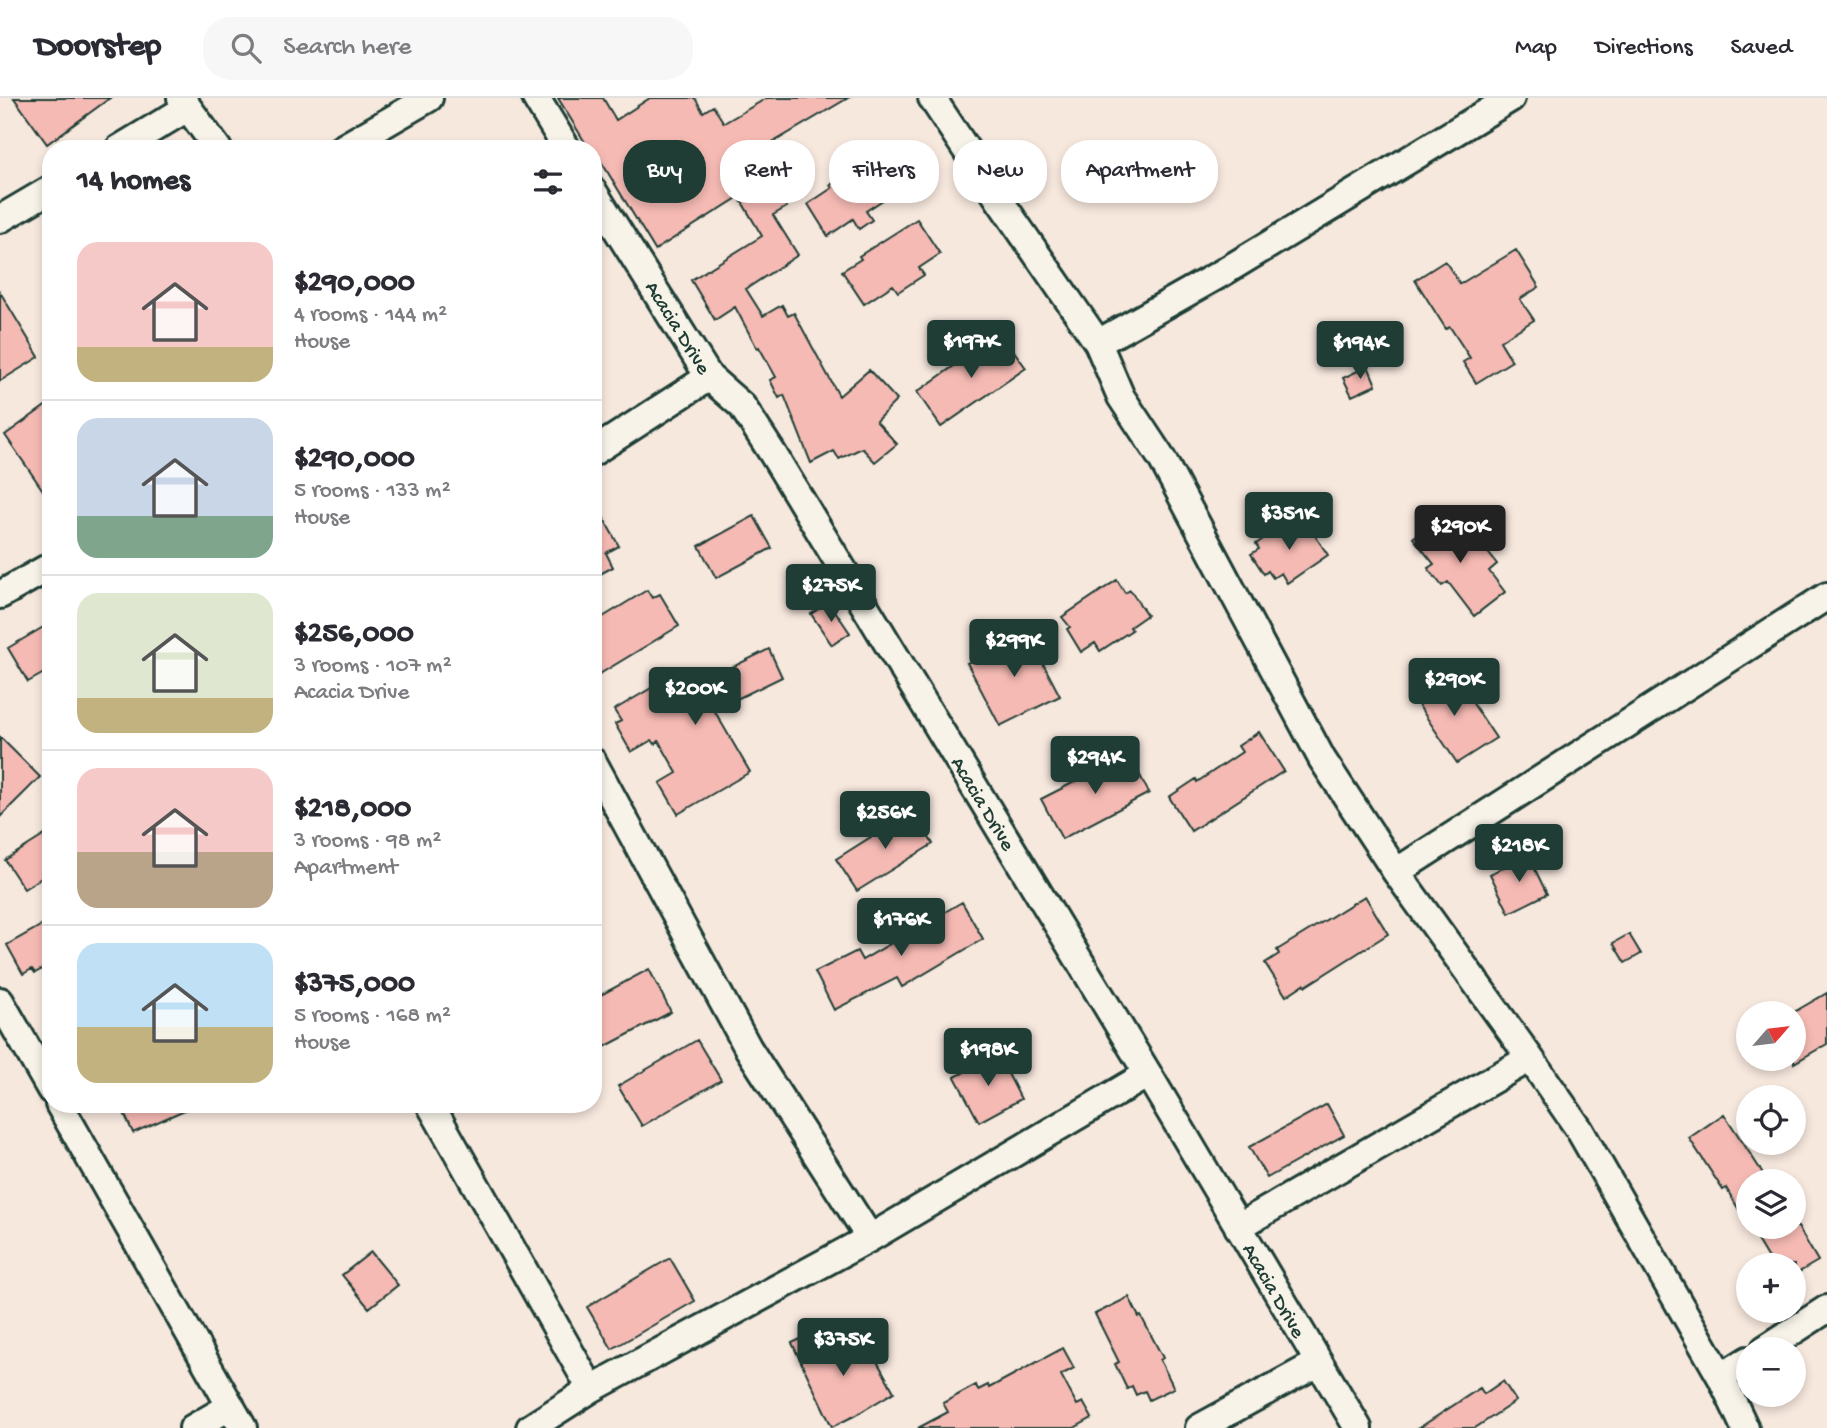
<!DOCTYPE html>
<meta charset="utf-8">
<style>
:root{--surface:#fff;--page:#f7f7f7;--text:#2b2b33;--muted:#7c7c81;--line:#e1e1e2;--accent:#1f3d34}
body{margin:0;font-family:"Gochi Hand",sans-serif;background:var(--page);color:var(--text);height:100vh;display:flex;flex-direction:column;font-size:26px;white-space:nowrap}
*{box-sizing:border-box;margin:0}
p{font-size:23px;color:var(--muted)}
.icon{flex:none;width:38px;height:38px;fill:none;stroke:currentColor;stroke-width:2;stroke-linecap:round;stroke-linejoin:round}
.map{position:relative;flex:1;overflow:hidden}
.side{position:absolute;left:42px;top:42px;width:560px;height:973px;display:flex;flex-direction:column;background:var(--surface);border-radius:28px;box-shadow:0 4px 10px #0003}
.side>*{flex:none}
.guide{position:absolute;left:623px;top:42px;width:665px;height:63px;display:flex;gap:14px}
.needle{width:46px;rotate:62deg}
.controls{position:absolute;left:1736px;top:903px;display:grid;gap:14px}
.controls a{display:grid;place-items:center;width:70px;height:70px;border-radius:50%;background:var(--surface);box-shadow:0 4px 10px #0003;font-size:35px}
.price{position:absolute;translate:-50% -60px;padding:0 16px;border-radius:7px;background:var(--accent);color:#fff;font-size:23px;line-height:46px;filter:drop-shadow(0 2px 4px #0008)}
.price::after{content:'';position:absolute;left:50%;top:42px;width:21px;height:16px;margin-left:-10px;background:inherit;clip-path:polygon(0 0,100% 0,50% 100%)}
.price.active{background:#222;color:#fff}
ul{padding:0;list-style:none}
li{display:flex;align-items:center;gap:21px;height:175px;padding:0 35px}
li+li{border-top:2px solid var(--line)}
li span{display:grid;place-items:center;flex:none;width:196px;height:140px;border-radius:21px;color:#555}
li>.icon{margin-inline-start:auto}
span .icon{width:84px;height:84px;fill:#fffc;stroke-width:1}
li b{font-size:30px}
h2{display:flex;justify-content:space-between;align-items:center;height:84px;padding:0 35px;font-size:30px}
.tag{padding:0 24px;border-radius:28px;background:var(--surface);box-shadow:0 4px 10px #0003;font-size:24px;line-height:63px}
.tag.active{background:var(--accent);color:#fff}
header{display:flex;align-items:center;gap:42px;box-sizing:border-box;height:98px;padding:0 35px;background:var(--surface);border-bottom:2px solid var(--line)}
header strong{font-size:33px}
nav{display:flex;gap:38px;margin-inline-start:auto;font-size:24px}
.search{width:490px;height:63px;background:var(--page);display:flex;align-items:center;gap:18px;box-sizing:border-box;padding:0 24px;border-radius:28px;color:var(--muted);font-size:26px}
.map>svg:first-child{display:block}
.building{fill:#f6bab4;stroke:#1f3d34;stroke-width:2}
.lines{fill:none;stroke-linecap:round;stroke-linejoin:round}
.minor-casing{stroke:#1f3d34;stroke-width:32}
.minor{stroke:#f7f3e8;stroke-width:26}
.labels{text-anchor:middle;stroke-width:5;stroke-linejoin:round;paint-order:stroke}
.street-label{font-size:21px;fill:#1f3d34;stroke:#f7f3e8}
</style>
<header>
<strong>Doorstep</strong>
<div class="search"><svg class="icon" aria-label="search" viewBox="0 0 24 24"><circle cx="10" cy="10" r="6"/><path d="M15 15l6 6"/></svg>Search here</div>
<nav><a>Map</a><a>Directions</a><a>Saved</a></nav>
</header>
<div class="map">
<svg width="1827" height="1330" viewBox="0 0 1827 1330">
<rect width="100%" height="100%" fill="#f7e8de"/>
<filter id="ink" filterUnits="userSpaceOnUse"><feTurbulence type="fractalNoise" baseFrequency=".0143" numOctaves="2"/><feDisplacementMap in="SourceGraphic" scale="14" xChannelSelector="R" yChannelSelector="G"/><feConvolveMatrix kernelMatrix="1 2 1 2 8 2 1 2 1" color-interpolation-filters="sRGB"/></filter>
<g filter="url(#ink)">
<path class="building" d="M 14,0 L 110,0 L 47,46 Z
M 558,0 L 603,0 L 616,22 L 650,0 L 695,0 L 703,14 L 713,8 L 724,25 L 767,0 L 848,0 L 745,61 L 765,93 L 775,88 L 787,109 L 773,117 L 798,157 L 746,191 L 763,218 L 782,207 L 788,218 L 794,215 L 839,298 L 869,272 L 897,302 L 876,323 L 897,346 L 875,364 L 862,350 L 839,361 L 834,353 L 811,365 L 784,297 L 779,300 L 770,282 L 776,279 L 759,249 L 757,250 L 735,209 L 715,222 L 691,182 L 762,138 L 739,99 L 655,152 L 599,60 L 595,62 L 593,58 L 593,51 L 589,51 Z
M 891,53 L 897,61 L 903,57 L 918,79 L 866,113 L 872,122 L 859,131 L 853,121 L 828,138 L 808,106 L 832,90 L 830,87 L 845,78 L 847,81 Z
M 917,121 L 940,156 L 919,170 L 924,177 L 898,194 L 893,187 L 864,206 L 842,173 L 861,161 L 859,158 Z
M 1516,152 L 1539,189 L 1520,201 L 1534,222 L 1500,243 L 1512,263 L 1476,285 L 1463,264 L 1470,260 L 1450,229 L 1446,231 L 1415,182 L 1445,163 L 1460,186 Z
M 0,194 L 39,259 L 0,283 Z
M 1001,235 L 1026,270 L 941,329 L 917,294 Z
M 1368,268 L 1376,287 L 1352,298 L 1343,280 Z
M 51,304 L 51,404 L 5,337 Z
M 593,401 L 619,448 L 606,455 L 613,469 L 593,480 Z
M 1444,416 L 1474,453 L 1482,447 L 1497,466 L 1489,473 L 1505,494 L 1474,518 L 1448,484 L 1442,488 L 1428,470 L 1434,466 L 1413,440 Z
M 754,418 L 772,450 L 716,480 L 699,448 Z
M 1304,421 L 1328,457 L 1287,485 L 1281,475 L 1273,480 L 1268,473 L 1264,476 L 1251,456 L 1259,451 L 1256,446 L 1280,429 L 1284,435 Z
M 1117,482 L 1125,495 L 1130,492 L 1147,517 L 1130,529 L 1132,532 L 1100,553 L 1095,545 L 1081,554 L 1067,531 L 1070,529 L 1062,519 Z
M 647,492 L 652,500 L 660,496 L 679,528 L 593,580 L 593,525 Z
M 829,504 L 850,535 L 832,547 L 811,516 Z
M 45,528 L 51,538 L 51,571 L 28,584 L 8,550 Z
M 1027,535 L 1060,598 L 1000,628 L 967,565 Z
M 769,551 L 782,579 L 714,612 L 750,674 L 678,716 L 660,685 L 677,675 L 659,643 L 655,646 L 652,642 L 631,654 L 615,626 L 621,623 L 614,612 L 685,570 L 692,581 L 698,578 L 702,584 Z
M 1452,574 L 1496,640 L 1457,665 L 1413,599 Z
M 1259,634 L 1284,673 L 1191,733 L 1169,699 L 1196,681 L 1197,684 L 1242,654 L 1238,648 Z
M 0,639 L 40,679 L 0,719 Z
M 1129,656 L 1149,695 L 1062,741 L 1041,701 Z
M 912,713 L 933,746 L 857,793 L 836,761 Z
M 51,733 L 51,774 L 24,791 L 5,762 Z
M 1528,757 L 1547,796 L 1509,815 L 1490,776 Z
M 1365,798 L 1388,836 L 1306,888 L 1304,886 L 1286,898 L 1265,865 L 1279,856 L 1277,852 Z
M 962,804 L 983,841 L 902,889 L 897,880 L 834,912 L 815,874 L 857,853 L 862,862 Z
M 51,822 L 51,866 L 35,875 L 32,871 L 23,876 L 7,847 Z
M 1629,836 L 1641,856 L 1625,865 L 1613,845 Z
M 649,871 L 671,914 L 593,955 L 593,901 Z
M 1827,895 L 1827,946 L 1794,965 L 1794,914 Z
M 697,942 L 721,982 L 642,1028 L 618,988 Z
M 998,956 L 1021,1001 L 979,1024 L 955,979 Z
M 120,1006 L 198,1006 L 133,1035 Z
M 1327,1006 L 1344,1037 L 1267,1080 L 1249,1049 Z
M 1724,1016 L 1768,1083 L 1748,1083 L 1748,1127 L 1726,1090 L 1723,1092 L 1689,1040 Z
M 1749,1129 L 1798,1129 L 1818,1163 L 1794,1177 L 1794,1167 L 1772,1167 Z
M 371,1154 L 398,1187 L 369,1210 L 342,1177 Z
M 670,1160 L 695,1203 L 612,1251 L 587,1209 Z
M 1129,1199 L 1139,1219 L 1141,1218 L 1163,1260 L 1160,1262 L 1174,1290 L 1149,1302 L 1145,1293 L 1136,1297 L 1132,1288 L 1127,1291 L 1115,1266 L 1119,1264 L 1095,1216 Z
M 813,1235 L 825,1260 L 863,1238 L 894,1294 L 854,1318 L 832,1329 L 792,1245 Z
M 1063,1250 L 1074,1270 L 1061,1277 L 1077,1307 L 1083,1304 L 1092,1320 L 1074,1330 L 918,1330 L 948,1314 L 943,1305 L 976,1287 L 978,1292 L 988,1287 L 989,1290 Z
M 1503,1283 L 1516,1303 L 1475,1330 L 1419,1330 L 1480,1290 L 1484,1296 Z"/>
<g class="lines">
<g class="minor-casing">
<path id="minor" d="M 181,0 L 218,51
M 536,0 L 567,51
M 932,0 L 1000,103 L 1098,245 L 1222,175 L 1511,0
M 119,51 L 187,10
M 341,51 L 429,0
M 593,93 L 709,279 L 742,308 L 773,356 L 1148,976 L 1358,1330
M 0,121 L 51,91
M 1098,245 L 1121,299 L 1162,361 L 1322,661 L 1396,774 L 1530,960 L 1579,1031 L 1721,1279 L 1745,1330
M 593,354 L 709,279
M 0,497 L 51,468
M 593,664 L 748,950 L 870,1140
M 1396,774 L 1827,498
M 0,903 L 51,992
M 59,1006 L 243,1330
M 430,1006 L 591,1291
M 1238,1129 L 1530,960
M 1765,1251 L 1827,1211
M 1721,1279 L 1748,1262
M 193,1330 L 231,1308
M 530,1330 L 591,1291 L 870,1140 L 1148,976
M 1199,1330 L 1318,1265"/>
</g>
<use href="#minor" class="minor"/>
</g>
</g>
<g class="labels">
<g class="street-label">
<text transform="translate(679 229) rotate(58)" y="7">Acacia Drive</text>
<text transform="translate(984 705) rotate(59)" y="7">Acacia Drive</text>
<text transform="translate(1275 1192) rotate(60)" y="7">Acacia Drive</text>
</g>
</g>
</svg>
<div class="controls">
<a><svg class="needle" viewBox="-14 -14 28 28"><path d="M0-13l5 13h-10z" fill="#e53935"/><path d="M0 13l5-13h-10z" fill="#7c7c81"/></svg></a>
<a><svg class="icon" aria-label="locate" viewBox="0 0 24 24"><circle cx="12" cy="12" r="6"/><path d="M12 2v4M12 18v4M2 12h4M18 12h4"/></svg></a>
<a><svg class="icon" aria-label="layers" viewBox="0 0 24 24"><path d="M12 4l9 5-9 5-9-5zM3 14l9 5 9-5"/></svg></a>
<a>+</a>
<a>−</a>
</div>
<b class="price" style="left:971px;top:282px">$197K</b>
<b class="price" style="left:1360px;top:283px">$194K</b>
<b class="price" style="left:1289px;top:454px">$351K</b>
<b class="price active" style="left:1460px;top:467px">$290K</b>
<b class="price" style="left:831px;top:526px">$275K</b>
<b class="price" style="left:1014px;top:581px">$299K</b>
<b class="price" style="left:1454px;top:620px">$290K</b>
<b class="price" style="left:695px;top:629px">$200K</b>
<b class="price" style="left:1095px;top:698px">$294K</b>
<b class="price" style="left:885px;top:753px">$256K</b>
<b class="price" style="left:1519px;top:786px">$218K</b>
<b class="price" style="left:901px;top:860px">$176K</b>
<b class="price" style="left:988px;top:990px">$198K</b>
<b class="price" style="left:843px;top:1280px">$375K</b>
<div class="guide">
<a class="tag active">Buy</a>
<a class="tag">Rent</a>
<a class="tag">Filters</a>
<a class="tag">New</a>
<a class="tag">Apartment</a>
</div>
<section class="side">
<h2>14 homes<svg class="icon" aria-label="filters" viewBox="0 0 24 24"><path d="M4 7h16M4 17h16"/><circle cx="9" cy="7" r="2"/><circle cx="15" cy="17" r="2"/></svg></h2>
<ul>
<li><span style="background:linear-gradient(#f6c9c9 75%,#c2b280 0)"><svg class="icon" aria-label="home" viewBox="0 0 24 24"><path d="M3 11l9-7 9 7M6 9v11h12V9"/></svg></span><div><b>$290,000</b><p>4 rooms · 144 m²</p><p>House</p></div></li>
<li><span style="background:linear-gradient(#c9d6e8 70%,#7fa58c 0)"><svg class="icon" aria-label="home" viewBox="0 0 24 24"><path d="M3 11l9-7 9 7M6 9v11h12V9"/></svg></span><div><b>$290,000</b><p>5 rooms · 133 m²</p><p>House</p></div></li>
<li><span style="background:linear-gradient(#dfe7d0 75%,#c2b280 0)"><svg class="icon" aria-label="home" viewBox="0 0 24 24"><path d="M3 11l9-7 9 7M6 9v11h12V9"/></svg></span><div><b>$256,000</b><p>3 rooms · 107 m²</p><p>Acacia Drive</p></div></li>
<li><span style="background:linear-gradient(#f6c9c9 60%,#b9a48a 0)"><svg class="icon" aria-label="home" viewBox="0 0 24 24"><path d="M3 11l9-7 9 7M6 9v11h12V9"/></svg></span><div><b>$218,000</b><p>3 rooms · 98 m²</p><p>Apartment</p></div></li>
<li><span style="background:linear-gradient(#bfe0f5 60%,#c2b280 0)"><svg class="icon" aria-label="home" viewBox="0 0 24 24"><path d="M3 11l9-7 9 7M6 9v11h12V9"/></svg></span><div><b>$375,000</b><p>5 rooms · 168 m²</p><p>House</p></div></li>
</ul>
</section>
</div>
